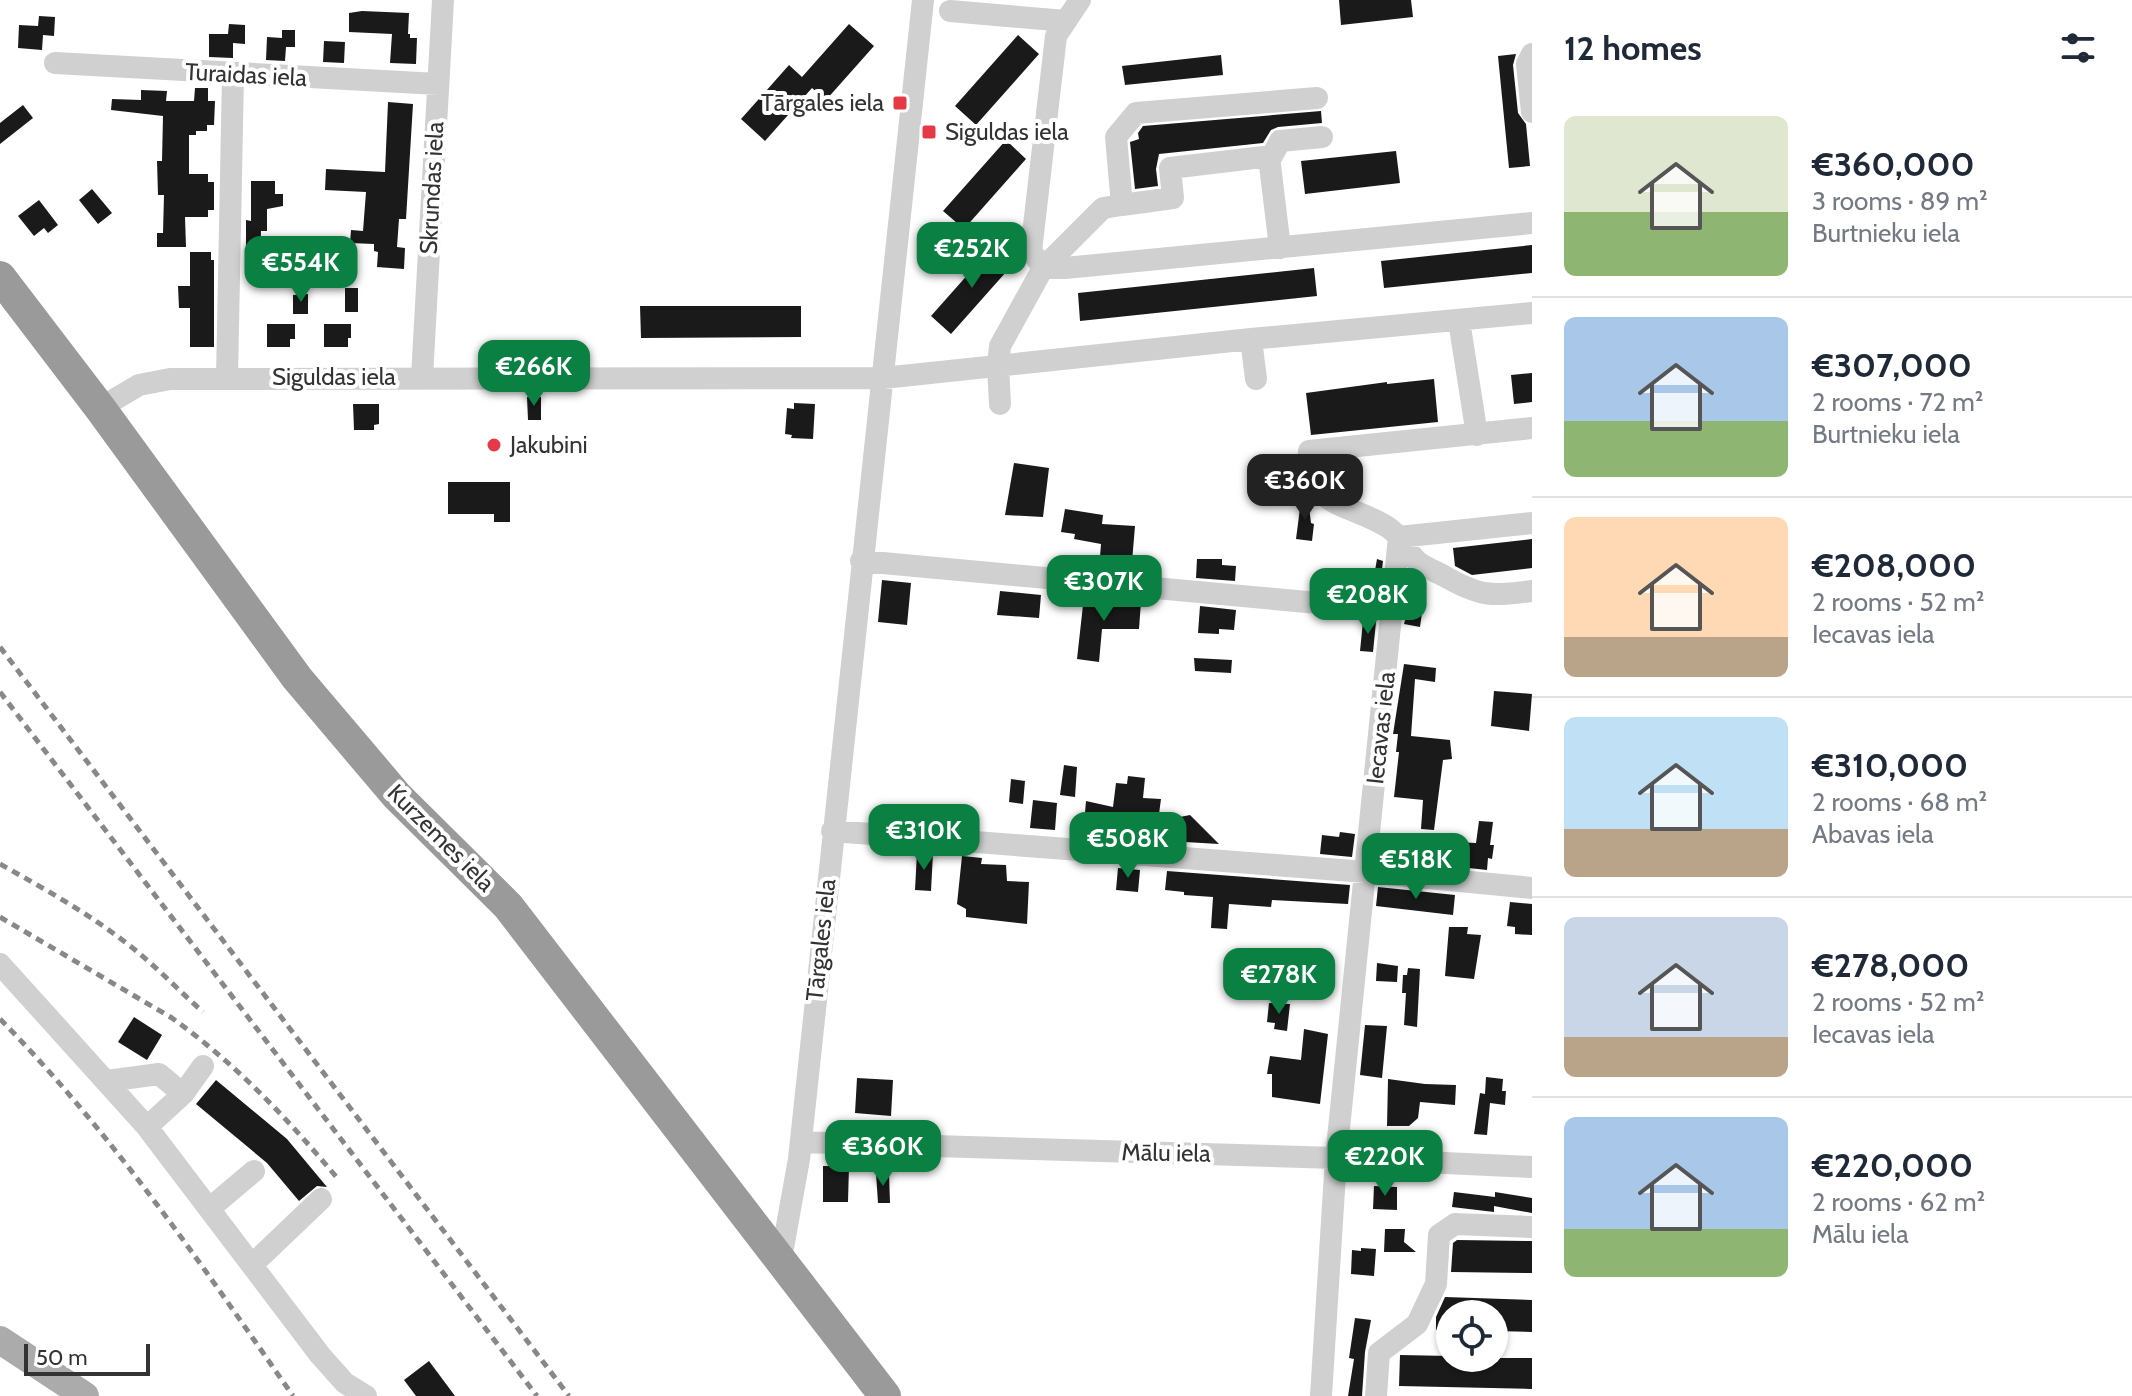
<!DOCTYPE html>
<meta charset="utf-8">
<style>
:root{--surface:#fff;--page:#f6f6f7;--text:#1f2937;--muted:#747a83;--line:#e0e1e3;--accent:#0b8043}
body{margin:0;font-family:Cabin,sans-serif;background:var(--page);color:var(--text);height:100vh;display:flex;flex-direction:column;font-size:30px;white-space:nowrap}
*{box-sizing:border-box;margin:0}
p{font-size:26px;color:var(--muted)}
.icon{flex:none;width:44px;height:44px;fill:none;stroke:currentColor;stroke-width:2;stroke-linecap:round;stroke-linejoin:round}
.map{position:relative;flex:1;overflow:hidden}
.sheet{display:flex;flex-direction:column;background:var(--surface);width:600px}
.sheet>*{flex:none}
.fabs{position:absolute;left:1436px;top:1300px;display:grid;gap:16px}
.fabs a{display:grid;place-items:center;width:72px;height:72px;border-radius:50%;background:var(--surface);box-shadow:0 2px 6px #0004;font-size:40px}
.scale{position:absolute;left:24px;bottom:20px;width:126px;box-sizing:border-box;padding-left:8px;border:4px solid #333;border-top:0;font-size:22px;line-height:28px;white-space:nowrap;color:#333;-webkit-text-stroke:6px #fff;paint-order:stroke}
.price{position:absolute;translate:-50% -68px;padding:0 18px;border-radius:16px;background:var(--accent);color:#fff;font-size:26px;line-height:52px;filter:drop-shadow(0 2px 4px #0008)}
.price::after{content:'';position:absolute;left:50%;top:48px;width:24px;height:18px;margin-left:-12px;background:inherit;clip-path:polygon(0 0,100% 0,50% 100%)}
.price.current{background:#222;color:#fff}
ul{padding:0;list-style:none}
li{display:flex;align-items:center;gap:24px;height:200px;padding:0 32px}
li+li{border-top:2px solid var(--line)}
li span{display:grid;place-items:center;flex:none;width:224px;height:160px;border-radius:12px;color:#555}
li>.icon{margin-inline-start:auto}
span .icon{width:96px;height:96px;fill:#fffc;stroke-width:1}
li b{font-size:34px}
h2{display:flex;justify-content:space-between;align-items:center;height:96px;padding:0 32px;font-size:34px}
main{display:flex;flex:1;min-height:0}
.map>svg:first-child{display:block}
.building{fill:#1a1a1a}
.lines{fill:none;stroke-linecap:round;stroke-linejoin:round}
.minor{stroke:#d0d0d0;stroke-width:22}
.major{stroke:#ababab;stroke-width:28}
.highway{stroke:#9a9a9a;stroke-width:32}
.rail{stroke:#888;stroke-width:5;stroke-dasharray:8 6;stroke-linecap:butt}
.poi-dot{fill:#e63946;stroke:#fff;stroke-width:3}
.labels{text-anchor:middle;stroke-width:8;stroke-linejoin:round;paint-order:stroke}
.street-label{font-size:24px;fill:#333;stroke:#fff}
.poi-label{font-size:24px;fill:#333;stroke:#fff;text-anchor:start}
</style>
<main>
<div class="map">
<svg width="1532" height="1396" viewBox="0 0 1532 1396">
<rect width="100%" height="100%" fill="#fff"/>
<path class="building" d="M 1339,0 L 1411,0 L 1413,17 L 1341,25 Z
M 362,11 L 409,13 L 408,34 L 410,34 L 410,38 L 417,38 L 416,64 L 390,63 L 392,34 L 349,32 L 349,13 Z
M 39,16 L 55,17 L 54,36 L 43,35 L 42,50 L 18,48 L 19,25 L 38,26 Z
M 229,24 L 245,25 L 245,44 L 233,43 L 233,58 L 209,57 L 209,34 L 228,34 Z
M 849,24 L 874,46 L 826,100 L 812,88 L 765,141 L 741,119 L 789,65 L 802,77 Z
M 282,30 L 295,30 L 295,47 L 286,47 L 285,61 L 266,60 L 267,37 L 282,38 Z
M 1018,35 L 1039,54 L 976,125 L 955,106 Z
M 324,41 L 345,42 L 344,63 L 323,62 Z
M 1516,54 L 1513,65 L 1518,113 L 1526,124 L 1530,166 L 1509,168 L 1498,56 Z
M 1221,55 L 1223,75 L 1125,85 L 1122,66 Z
M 195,88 L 208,88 L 208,101 L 215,101 L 214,125 L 207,125 L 207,131 L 196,131 L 196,135 L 189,135 L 189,174 L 208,174 L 208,182 L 214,182 L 214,210 L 208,210 L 208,217 L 185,217 L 186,247 L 157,247 L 157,233 L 163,233 L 164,195 L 158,195 L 157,161 L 162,161 L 163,116 L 111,110 L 112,99 L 141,100 L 141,90 L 167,91 L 166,101 L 194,101 Z
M 388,102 L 413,104 L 406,219 L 399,219 L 397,247 L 405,248 L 404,269 L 377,267 L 378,252 L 374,251 L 374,244 L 350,243 L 351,230 L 363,231 L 366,192 L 325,190 L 326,169 L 385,172 Z
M 23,105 L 33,118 L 0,144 L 0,123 Z
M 1321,111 L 1322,123 L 1278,127 L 1271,130 L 1263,143 L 1159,154 L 1156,169 L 1158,186 L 1135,189 L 1130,142 L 1139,139 L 1138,133 L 1143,126 Z
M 1006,140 L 1026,159 L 964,229 L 943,211 Z
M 1396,151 L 1400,183 L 1305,194 L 1301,161 Z
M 251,181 L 275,181 L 275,194 L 283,194 L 283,206 L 267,209 L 267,231 L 261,231 L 260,277 L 246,277 L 246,220 L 251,221 Z
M 92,189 L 112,213 L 98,224 L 79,200 Z
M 39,200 L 58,225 L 48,233 L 44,228 L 34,236 L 18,216 Z
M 994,245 L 1014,263 L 951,334 L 931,316 Z
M 1532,245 L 1532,273 L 1384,288 L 1381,261 Z
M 190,252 L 211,252 L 211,260 L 214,260 L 214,347 L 190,347 L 190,308 L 179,308 L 178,286 L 190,286 Z
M 1314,268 L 1317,296 L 1080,321 L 1078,293 Z
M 345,288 L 358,288 L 358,312 L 345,312 Z
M 308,294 L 308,314 L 293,314 L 293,295 Z
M 640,306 L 801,306 L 801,337 L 641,338 Z
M 267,324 L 295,324 L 295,339 L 290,339 L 290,347 L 267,347 Z
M 324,324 L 351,324 L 351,338 L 348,338 L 348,347 L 324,347 Z
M 1532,373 L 1532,402 L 1514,404 L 1511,375 Z
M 1434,379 L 1438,422 L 1311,435 L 1306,393 L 1387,382 L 1387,384 Z
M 527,397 L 541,397 L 541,420 L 528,420 Z
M 794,403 L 815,404 L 813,439 L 791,438 L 792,435 L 785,434 L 787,408 L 794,409 Z
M 353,404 L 379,404 L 379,424 L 374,425 L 374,430 L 354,430 Z
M 1014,463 L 1049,468 L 1043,517 L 1005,515 Z
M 448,482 L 510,482 L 510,522 L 494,522 L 494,514 L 448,514 Z
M 1302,493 L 1308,499 L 1311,523 L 1314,524 L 1312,541 L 1296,539 Z
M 1065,509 L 1103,515 L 1102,524 L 1135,526 L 1132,562 L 1143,562 L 1142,573 L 1099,569 L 1101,544 L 1074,539 L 1075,534 L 1061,532 Z
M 1532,539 L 1532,568 L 1472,575 L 1455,566 L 1453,548 Z
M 1197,559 L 1222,559 L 1222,565 L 1236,566 L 1235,581 L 1196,578 Z
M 1377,559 L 1383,561 L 1379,595 L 1371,594 Z
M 1409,573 L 1415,577 L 1414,584 L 1426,585 L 1420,627 L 1404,624 L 1408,610 Z
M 882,580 L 911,583 L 907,625 L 878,622 Z
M 1000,591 L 1041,595 L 1039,618 L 997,615 Z
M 1084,596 L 1141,602 L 1139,629 L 1102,629 L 1099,662 L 1077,659 Z
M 1200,606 L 1236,610 L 1234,630 L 1219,629 L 1219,634 L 1198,633 Z
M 1363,621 L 1376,622 L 1373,652 L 1360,651 Z
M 1194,658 L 1232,660 L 1231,673 L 1195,671 Z
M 1404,664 L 1436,668 L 1435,682 L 1415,679 L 1411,736 L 1450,740 L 1452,759 L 1443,760 L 1434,830 L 1421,829 L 1423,800 L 1394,797 L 1399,752 L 1396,752 L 1398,734 L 1393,734 Z
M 1494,691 L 1532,694 L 1529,731 L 1491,726 Z
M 1064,765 L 1077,767 L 1075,797 L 1060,795 Z
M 1128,776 L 1145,778 L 1143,798 L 1161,799 L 1159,814 L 1180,817 L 1190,815 L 1219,844 L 1083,836 L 1086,801 L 1113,807 L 1116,783 L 1127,784 Z
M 1011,779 L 1025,781 L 1023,804 L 1009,802 Z
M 1033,800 L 1057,803 L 1055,830 L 1030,828 Z
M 1479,821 L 1493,822 L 1490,845 L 1494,845 L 1492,859 L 1488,858 L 1487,870 L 1432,864 L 1434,841 L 1476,843 Z
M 1340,832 L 1355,834 L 1352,857 L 1320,854 L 1322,835 L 1339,837 Z
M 917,852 L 933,853 L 931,891 L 915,890 Z
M 962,856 L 982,858 L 981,864 L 1006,865 L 1007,881 L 1029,882 L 1027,924 L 966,917 L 966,909 L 957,904 Z
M 1118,868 L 1140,870 L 1138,892 L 1116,890 Z
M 1167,871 L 1350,885 L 1348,904 L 1272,900 L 1271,907 L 1229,904 L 1227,929 L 1211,928 L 1213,897 L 1184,895 L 1184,892 L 1165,890 Z
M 1378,887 L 1455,895 L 1453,915 L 1376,906 Z
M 1510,902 L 1532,904 L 1532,935 L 1515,934 L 1515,927 L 1507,926 Z
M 1449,927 L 1468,927 L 1467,934 L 1481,935 L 1474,979 L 1445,976 Z
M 1377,963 L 1398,966 L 1397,982 L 1376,981 Z
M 1408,968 L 1420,969 L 1417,1027 L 1404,1025 L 1406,993 L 1402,993 L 1403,975 L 1407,975 Z
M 1269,1003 L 1290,1004 L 1287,1031 L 1274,1029 L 1275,1023 L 1267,1022 Z
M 134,1017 L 162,1035 L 147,1060 L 118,1042 Z
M 1365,1025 L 1387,1026 L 1382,1078 L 1360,1075 Z
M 1304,1029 L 1328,1034 L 1320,1104 L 1272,1097 L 1272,1074 L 1267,1074 L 1270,1056 L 1301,1060 Z
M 1486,1077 L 1503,1079 L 1502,1091 L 1506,1091 L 1505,1105 L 1490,1103 L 1487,1135 L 1474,1134 L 1480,1093 L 1485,1094 Z
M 857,1078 L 893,1080 L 891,1116 L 855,1113 Z
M 1388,1079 L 1425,1084 L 1456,1085 L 1455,1105 L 1420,1102 L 1418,1118 L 1409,1126 L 1387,1126 Z
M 216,1080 L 287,1139 L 327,1187 L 317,1186 L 299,1201 L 267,1163 L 196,1104 Z
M 823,1166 L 849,1166 L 848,1202 L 823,1202 Z
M 876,1173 L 889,1173 L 890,1203 L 878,1203 Z
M 1374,1186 L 1397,1187 L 1397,1210 L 1373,1209 Z
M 1454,1192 L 1495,1197 L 1495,1192 L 1532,1198 L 1532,1213 L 1494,1206 L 1494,1212 L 1452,1207 Z
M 1385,1229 L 1405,1229 L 1404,1242 L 1416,1252 L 1384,1252 Z
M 1457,1240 L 1532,1241 L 1532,1273 L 1451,1272 L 1453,1243 Z
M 1361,1248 L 1376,1249 L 1374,1276 L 1351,1274 L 1352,1250 L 1361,1251 Z
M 1445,1297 L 1532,1300 L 1532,1332 L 1494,1331 L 1494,1314 L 1450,1314 L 1450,1330 L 1436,1330 L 1436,1317 Z
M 1355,1318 L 1371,1320 L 1365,1352 L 1362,1396 L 1348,1396 L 1354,1359 L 1349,1358 Z
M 1400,1355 L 1450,1356 L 1450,1358 L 1532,1358 L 1532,1389 L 1399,1386 Z
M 429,1361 L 455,1396 L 416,1396 L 404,1380 Z"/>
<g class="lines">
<path class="minor" d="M 1080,0 L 1056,36 L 1031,251 L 1043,268 L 1103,208 L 1122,205 L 1116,137 L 1136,113 L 1317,98
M 950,11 L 1066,21
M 1532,54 L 1527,64 L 1532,112
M 55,63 L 438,84
M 1269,157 L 1280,248
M 1122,205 L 1173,198 L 1170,168 L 1272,156 L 1280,141 L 1322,137
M 1459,321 L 1477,435
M 1251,339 L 1256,379
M 422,377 L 443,0
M 227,378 L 233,75
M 1000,404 L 998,366 L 1000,346 L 1043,268 L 1065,268 L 1532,223
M 100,408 L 139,385 L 170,379 L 883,378 L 1251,339 L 1532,313
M 1532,428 L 1309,451 C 1303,508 1352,503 1389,528 C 1401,536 1406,551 1417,561 C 1424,567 1435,571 1444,576 C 1481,597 1490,596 1532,591
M 861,561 L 1394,610
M 832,831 L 1366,872 L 1532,888
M 0,964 L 147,1127 L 320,1355 L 345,1383 L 366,1396
M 107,1081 L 159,1074 L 183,1094
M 147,1127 L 183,1094 L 203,1066
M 801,1142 L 1336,1158 L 1532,1167
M 209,1209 L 254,1171
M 781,1259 L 799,1159 L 923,0
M 252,1265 L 321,1199
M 1321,1396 L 1336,1158 L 1399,537 L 1532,523
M 1376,1396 L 1379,1353 L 1417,1324 L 1436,1284 L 1439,1235 L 1455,1224 L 1532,1227"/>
<path class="major" d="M 0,1340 L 85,1396"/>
<path class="highway" d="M 0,277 L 100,408 L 297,678 L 397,796 L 508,906 L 885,1396"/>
<path class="rail" d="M 0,647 L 569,1396
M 0,692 L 537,1396
M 0,864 C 43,888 86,912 125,942 C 153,963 177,989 203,1012
M 0,917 L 172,1018 C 236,1064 288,1119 338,1179
M 0,1019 C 112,1133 202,1265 293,1396"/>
</g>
<g class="poi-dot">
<rect x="892" y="95" width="16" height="16" rx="4"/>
<rect x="921" y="124" width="16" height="16" rx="4"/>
<circle cx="494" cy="445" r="8"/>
</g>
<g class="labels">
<g class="street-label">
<text transform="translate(246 75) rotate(3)" y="8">Turaidas iela</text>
<text transform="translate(432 188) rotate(-87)" y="8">Skrundas iela</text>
<text x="334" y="385">Siguldas iela</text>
<text transform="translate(1381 728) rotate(-84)" y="8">Iecavas iela</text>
<text transform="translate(441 838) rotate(45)" y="8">Kurzemes iela</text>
<text transform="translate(821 940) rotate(-84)" y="8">Tārgales iela</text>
<text transform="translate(1166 1153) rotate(1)" y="8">Mālu iela</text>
</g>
<g class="poi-label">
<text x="884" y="111" text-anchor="end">Tārgales iela</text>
<text x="945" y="140">Siguldas iela</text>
<text x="510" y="453">Jakubini</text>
</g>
</g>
</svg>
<div class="fabs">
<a><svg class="icon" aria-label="locate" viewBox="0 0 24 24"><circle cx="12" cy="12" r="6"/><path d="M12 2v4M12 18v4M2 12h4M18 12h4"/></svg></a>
</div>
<div class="scale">50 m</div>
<b class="price" style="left:972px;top:290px">€252K</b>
<b class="price" style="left:301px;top:304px">€554K</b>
<b class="price" style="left:534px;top:408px">€266K</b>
<b class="price current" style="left:1305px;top:522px">€360K</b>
<b class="price" style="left:1104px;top:623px">€307K</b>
<b class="price" style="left:1368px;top:636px">€208K</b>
<b class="price" style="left:924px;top:872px">€310K</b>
<b class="price" style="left:1128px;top:880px">€508K</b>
<b class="price" style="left:1416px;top:901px">€518K</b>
<b class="price" style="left:1279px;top:1016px">€278K</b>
<b class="price" style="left:883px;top:1188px">€360K</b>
<b class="price" style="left:1385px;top:1198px">€220K</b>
</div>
<section class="sheet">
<h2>12 homes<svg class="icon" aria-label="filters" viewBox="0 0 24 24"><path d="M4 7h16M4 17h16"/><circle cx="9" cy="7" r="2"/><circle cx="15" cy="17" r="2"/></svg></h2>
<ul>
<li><span style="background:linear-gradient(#dfe7d0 60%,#8fb573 0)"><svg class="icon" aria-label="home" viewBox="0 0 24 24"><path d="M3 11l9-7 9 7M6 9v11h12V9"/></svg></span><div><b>€360,000</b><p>3 rooms · 89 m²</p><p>Burtnieku iela</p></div></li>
<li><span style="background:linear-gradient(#a9c7e8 65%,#8fb573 0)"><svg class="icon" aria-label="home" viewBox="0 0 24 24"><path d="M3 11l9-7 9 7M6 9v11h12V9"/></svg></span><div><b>€307,000</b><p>2 rooms · 72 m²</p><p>Burtnieku iela</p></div></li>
<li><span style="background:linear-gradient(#ffd9b3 75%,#b9a48a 0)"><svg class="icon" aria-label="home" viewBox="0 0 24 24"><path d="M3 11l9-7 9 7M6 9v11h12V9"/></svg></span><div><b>€208,000</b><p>2 rooms · 52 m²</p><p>Iecavas iela</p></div></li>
<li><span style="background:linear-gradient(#bfe0f5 70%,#b9a48a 0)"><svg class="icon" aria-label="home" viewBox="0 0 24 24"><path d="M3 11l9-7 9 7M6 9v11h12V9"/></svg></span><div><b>€310,000</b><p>2 rooms · 68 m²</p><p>Abavas iela</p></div></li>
<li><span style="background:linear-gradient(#c9d6e8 75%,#b9a48a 0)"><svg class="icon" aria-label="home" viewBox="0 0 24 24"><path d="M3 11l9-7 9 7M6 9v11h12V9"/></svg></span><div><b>€278,000</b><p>2 rooms · 52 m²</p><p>Iecavas iela</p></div></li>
<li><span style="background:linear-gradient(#a9c7e8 70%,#8fb573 0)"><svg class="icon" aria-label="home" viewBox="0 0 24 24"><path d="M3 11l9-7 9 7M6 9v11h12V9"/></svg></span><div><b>€220,000</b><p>2 rooms · 62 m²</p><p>Mālu iela</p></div></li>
</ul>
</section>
</main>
